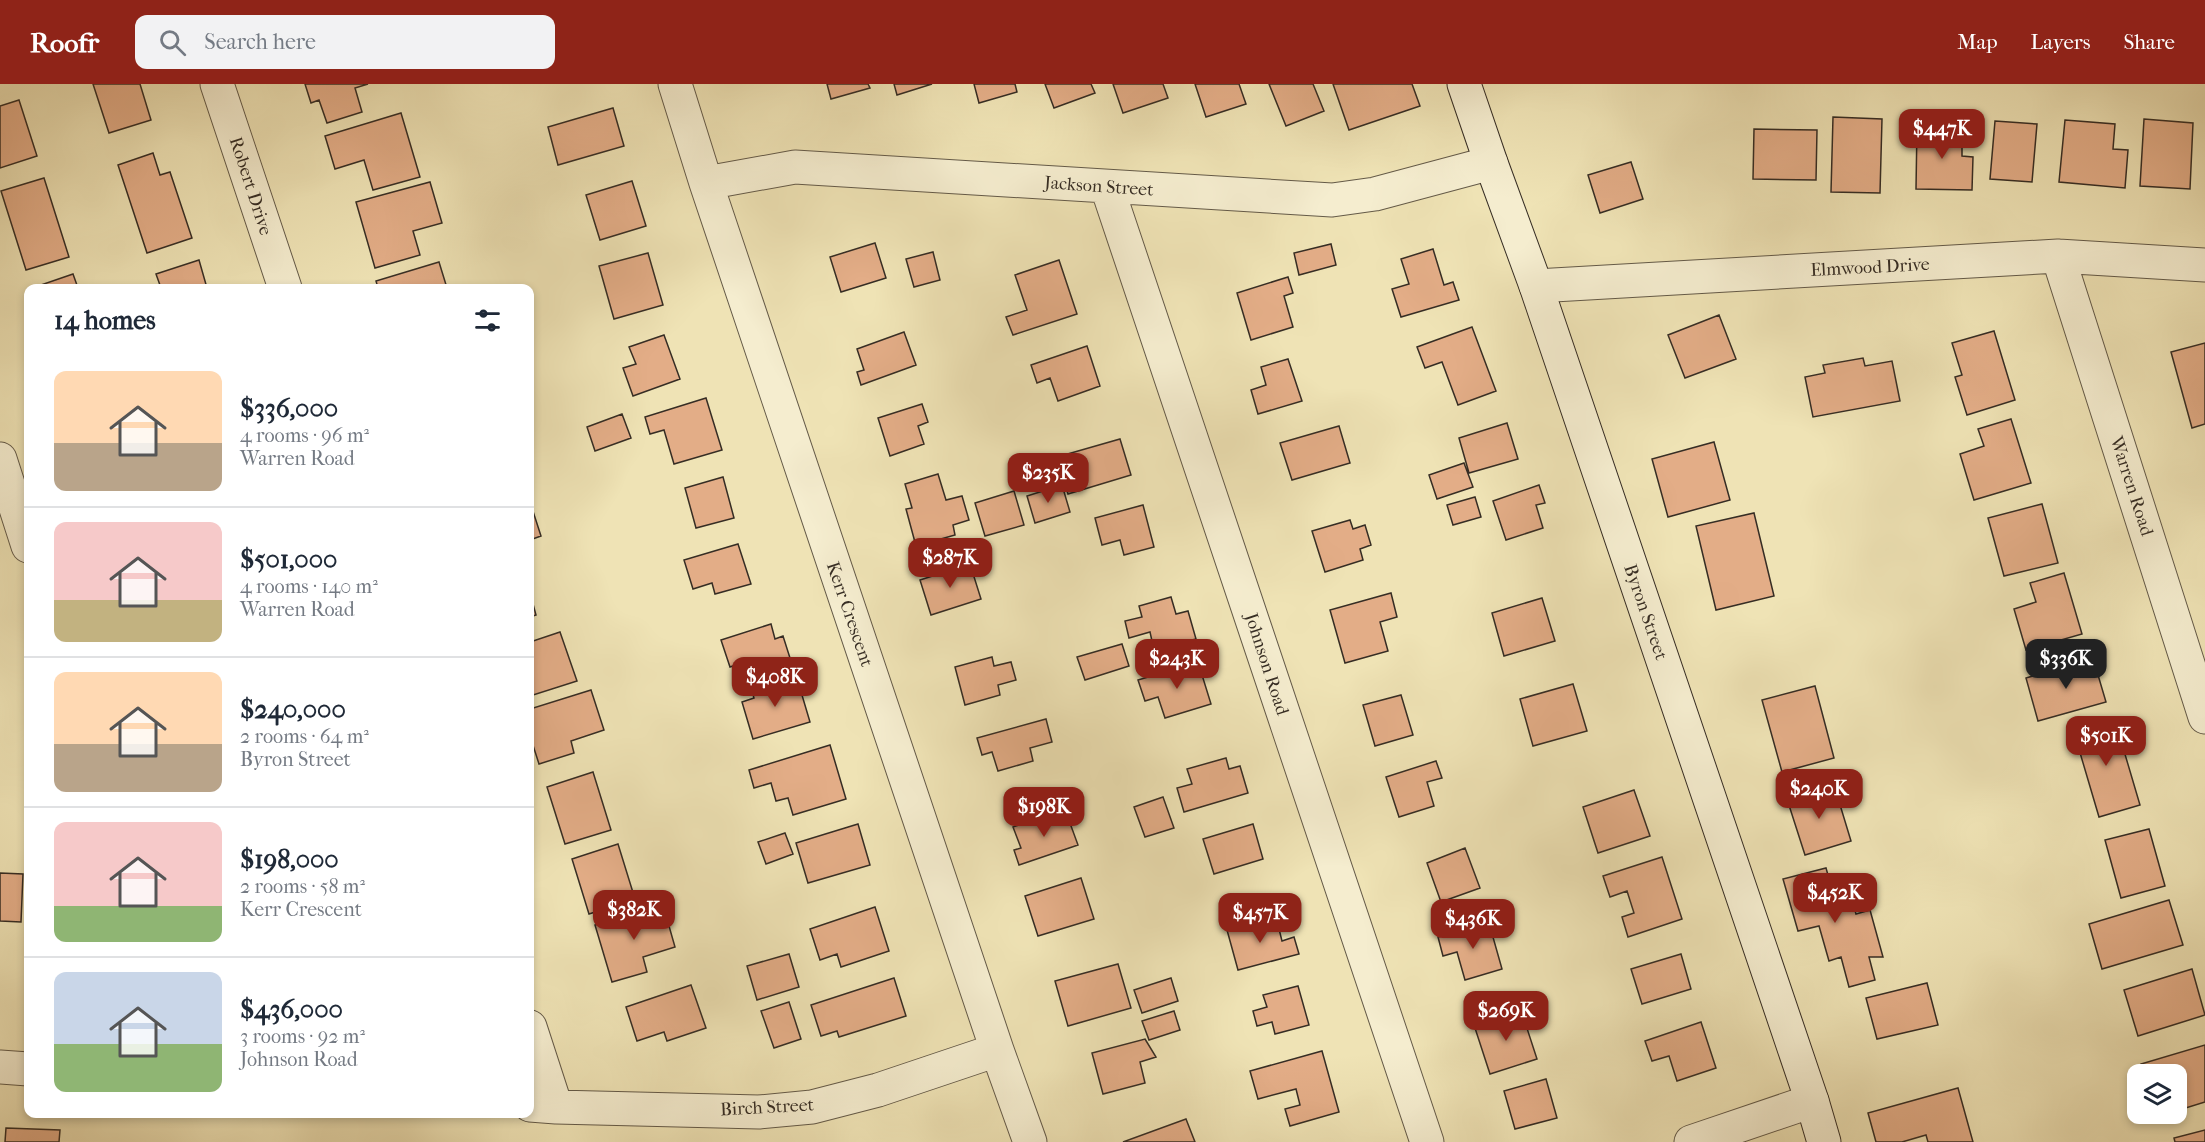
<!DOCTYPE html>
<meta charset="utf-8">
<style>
:root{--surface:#fff;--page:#f2f2f3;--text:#1f2937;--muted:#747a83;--line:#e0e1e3;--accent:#8f2418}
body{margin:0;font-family:"IM FELL French Canon",serif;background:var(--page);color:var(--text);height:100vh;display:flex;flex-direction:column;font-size:22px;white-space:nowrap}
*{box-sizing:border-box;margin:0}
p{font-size:20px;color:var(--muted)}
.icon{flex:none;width:33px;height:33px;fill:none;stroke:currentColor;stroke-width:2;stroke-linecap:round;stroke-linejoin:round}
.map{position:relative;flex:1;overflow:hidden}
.side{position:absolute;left:24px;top:200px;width:510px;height:834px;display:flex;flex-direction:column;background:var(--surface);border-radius:12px;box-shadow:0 3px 9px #0003}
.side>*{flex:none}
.tools{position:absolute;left:2127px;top:980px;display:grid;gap:12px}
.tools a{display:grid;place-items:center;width:60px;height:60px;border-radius:12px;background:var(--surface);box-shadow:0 3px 9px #0003;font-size:30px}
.price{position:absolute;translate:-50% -51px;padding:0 14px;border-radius:12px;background:var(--accent);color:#fff;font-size:20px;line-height:39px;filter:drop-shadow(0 2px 3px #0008)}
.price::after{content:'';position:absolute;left:50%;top:36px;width:18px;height:14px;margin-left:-9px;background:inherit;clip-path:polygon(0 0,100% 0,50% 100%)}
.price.on{background:#222;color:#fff}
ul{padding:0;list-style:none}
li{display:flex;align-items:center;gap:18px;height:150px;padding:0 30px}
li+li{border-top:2px solid var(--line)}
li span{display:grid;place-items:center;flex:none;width:168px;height:120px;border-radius:12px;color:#555}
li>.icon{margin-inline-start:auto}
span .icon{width:72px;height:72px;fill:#fffc;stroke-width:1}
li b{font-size:26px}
h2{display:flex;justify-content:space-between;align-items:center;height:72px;padding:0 30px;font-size:26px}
header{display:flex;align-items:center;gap:36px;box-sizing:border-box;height:84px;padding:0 30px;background:var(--accent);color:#fff}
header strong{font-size:28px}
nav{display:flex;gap:33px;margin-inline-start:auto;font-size:21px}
.search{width:420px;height:54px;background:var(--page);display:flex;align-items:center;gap:15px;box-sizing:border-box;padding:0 21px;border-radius:12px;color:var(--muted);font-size:22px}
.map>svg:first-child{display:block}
.building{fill:#e3ad87;stroke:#362d24;stroke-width:1.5}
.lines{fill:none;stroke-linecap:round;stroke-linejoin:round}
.street-casing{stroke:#645a48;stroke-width:35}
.secondary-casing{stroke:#362d24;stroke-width:35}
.street{stroke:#f5edcf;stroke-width:33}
.secondary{stroke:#f5edcf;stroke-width:33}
.labels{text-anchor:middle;stroke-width:4.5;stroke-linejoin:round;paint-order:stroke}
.street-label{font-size:18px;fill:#362d24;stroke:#f5edcf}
</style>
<header>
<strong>Roofr</strong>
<div class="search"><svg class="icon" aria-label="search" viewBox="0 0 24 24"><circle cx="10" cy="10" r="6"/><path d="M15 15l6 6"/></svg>Search here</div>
<nav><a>Map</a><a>Layers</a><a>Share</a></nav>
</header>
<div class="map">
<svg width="2205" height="1058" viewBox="0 0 2205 1058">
<rect width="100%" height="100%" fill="#efe3b5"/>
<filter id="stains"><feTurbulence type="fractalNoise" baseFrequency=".00333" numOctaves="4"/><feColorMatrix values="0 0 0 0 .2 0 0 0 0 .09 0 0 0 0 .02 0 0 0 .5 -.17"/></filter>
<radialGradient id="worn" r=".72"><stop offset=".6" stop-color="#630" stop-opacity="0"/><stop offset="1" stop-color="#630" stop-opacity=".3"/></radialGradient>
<path class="building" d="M 93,0 L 140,0 L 151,36 L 109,49 Z
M 305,0 L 368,0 L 355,4 L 362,28 L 327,39 L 319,16 L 311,19 Z
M 827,0 L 868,0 L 870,4 L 831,15 Z
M 894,0 L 932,0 L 897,11 Z
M 974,0 L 1015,0 L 1017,8 L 979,19 Z
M 1045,0 L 1091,0 L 1095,9 L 1054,24 Z
M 1113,0 L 1163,0 L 1168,14 L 1123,29 Z
M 1195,0 L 1239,0 L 1246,20 L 1206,33 Z
M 1269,0 L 1313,0 L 1324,27 L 1286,42 Z
M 1333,0 L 1412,0 L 1420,22 L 1349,46 Z
M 19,16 L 37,72 L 0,84 L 0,22 Z
M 613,24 L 624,62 L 558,81 L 548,43 Z
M 401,29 L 420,93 L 373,106 L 364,76 L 335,85 L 325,52 Z
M 1833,33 L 1882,35 L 1880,109 L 1831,108 Z
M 2144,35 L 2193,39 L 2190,105 L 2140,102 Z
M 2065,36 L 2115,40 L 2113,65 L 2128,66 L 2125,104 L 2059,98 Z
M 1995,37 L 2037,40 L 2032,98 L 1990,95 Z
M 1917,42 L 1962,43 L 1962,72 L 1973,73 L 1972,106 L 1916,105 Z
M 1754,45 L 1817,46 L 1816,96 L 1753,95 Z
M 153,69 L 160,91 L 170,88 L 192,154 L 147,169 L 118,81 Z
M 1631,78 L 1643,115 L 1600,129 L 1588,91 Z
M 44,94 L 69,173 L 26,186 L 1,107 Z
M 632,97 L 646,142 L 600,156 L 586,111 Z
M 430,98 L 442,139 L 413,147 L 420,171 L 375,184 L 356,118 Z
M 875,159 L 886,194 L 841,208 L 830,173 Z
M 1331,160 L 1336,181 L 1299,191 L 1294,169 Z
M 1433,165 L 1444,201 L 1453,198 L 1459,216 L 1401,233 L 1392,205 L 1409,200 L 1401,175 Z
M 933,168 L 940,196 L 914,203 L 906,175 Z
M 648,169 L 663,221 L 614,235 L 599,182 Z
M 199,176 L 207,204 L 161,204 L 156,190 Z
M 1059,176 L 1077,230 L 1013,251 L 1006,233 L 1027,226 L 1015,191 Z
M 439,178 L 447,204 L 378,204 L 376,197 Z
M 73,190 L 78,204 L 35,204 L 35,203 Z
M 1288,193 L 1293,209 L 1284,212 L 1293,243 L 1251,256 L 1237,209 Z
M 1719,231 L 1736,275 L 1685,294 L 1668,251 Z
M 1472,243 L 1496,307 L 1458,321 L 1442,278 L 1425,284 L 1417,263 Z
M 1994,247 L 2015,316 L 1967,331 L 1955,293 L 1962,291 L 1952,259 Z
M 904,248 L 916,281 L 861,301 L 857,288 L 864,286 L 857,265 Z
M 664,251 L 680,295 L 633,312 L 623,284 L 636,280 L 629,263 Z
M 2205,259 L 2205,340 L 2192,344 L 2171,268 Z
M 1087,262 L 1100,302 L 1058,317 L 1050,294 L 1037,299 L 1031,281 Z
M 1863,274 L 1865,282 L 1892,277 L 1900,317 L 1813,333 L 1805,293 L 1825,289 L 1823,281 Z
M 1288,275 L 1302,317 L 1258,330 L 1251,306 L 1266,301 L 1261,283 Z
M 706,314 L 722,366 L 674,380 L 664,346 L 650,350 L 645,333 Z
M 922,320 L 928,338 L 918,342 L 924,360 L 890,372 L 878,334 Z
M 622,330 L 631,354 L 595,367 L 587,343 Z
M 2011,335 L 2031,399 L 1974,416 L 1960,370 L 1984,362 L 1978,345 Z
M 1507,339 L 1518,375 L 1469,389 L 1459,354 Z
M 1339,342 L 1350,379 L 1292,396 L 1280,359 Z
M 1120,355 L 1131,391 L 1068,410 L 1057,373 Z
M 1714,358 L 1730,416 L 1668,433 L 1652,375 Z
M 1464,379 L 1473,403 L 1437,415 L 1429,391 Z
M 938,390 L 946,416 L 962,412 L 969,436 L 953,441 L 955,451 L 916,462 L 906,425 L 912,424 L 905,400 Z
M 723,393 L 734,434 L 696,444 L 685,404 Z
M 1062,401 L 1070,428 L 1035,439 L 1027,412 Z
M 1539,401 L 1545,419 L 1536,421 L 1543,444 L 1506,456 L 1493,417 Z
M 1014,407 L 1024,441 L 985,452 L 975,419 Z
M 1475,413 L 1481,433 L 1453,441 L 1447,421 Z
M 530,418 L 541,452 L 530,456 Z
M 2042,420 L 2058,479 L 2004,492 L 1988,434 Z
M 1143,421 L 1154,463 L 1124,471 L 1120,456 L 1102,461 L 1095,434 Z
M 1754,429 L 1774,512 L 1716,526 L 1696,442 Z
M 1350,436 L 1353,445 L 1365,441 L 1371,461 L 1360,465 L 1363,476 L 1325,488 L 1312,447 Z
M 738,460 L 751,500 L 715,510 L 712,499 L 693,505 L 684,476 Z
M 970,480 L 981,515 L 931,531 L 920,496 Z
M 2064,489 L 2082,550 L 2026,566 L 2014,525 L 2036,518 L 2030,499 Z
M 530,509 L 536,531 L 530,533 Z
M 1391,509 L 1397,533 L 1380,538 L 1388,567 L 1345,579 L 1330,526 Z
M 1171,513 L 1176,530 L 1188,527 L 1196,555 L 1154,566 L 1150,548 L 1129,554 L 1125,537 L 1142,533 L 1139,522 Z
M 1542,514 L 1555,557 L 1504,572 L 1492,529 Z
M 771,540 L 775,555 L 783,552 L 790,574 L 748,588 L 745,578 L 730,583 L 721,556 Z
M 560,548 L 577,597 L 530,612 L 530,558 Z
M 1122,560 L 1129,582 L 1085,596 L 1077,573 Z
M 992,573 L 994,582 L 1011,578 L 1016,596 L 998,601 L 1000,611 L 965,621 L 955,583 Z
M 2093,574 L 2106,618 L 2038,637 L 2026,594 Z
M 1198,578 L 1211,620 L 1165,634 L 1158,613 L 1145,617 L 1138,596 Z
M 786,593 L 790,604 L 799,601 L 810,638 L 753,655 L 742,618 L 754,614 L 751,604 Z
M 1573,600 L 1587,647 L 1533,662 L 1520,615 Z
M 1815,602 L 1834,674 L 1782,688 L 1762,616 Z
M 591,606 L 604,646 L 571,657 L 574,669 L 539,680 L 530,652 L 530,625 Z
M 1401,611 L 1413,651 L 1375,662 L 1363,621 Z
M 2114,633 L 2140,721 L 2099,733 L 2073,645 Z
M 1046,635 L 1052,658 L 1030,664 L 1033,677 L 998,687 L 992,668 L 982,671 L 977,654 Z
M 830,661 L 846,715 L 793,731 L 788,714 L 776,717 L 771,699 L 754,704 L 749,686 Z
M 1226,674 L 1229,685 L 1240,682 L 1248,709 L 1184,728 L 1177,704 L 1192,700 L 1187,685 Z
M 1436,677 L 1442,694 L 1427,698 L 1434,722 L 1399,733 L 1386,693 Z
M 593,688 L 611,746 L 565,760 L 547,703 Z
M 1834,701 L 1851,757 L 1805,771 L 1787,715 Z
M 1634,706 L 1650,752 L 1598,769 L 1583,723 Z
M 1163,713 L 1174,744 L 1145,753 L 1134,723 Z
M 1051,730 L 1053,736 L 1067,731 L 1078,761 L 1019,781 L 1014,766 L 1021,764 L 1013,743 Z
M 858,740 L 870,781 L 808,799 L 796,759 Z
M 1253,740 L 1263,775 L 1214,790 L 1203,755 Z
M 2149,745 L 2165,802 L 2121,814 L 2105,756 Z
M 785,749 L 793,770 L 766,780 L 758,758 Z
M 618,760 L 635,815 L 589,830 L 572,775 Z
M 1465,764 L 1480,804 L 1441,818 L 1427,779 Z
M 1662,773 L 1682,835 L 1628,853 L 1622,833 L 1634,829 L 1627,807 L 1610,813 L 1603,792 Z
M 1826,784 L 1837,823 L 1853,819 L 1856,830 L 1870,826 L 1883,873 L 1869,873 L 1875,896 L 1849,903 L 1841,873 L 1829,877 L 1819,842 L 1798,847 L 1783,795 Z
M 0,789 L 23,790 L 21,838 L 0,837 Z
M 1081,794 L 1094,835 L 1038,852 L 1025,812 Z
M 2169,816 L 2183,861 L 2102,885 L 2089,840 Z
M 663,821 L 675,863 L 643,873 L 647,888 L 612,898 L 595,841 Z
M 875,823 L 889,867 L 841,883 L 837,870 L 820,876 L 810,845 Z
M 1276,833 L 1282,857 L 1294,853 L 1299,870 L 1238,886 L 1227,846 Z
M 1489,839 L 1502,885 L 1465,896 L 1457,868 L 1443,872 L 1438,853 Z
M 789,870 L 799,903 L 757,916 L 747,882 Z
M 1681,870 L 1691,905 L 1642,920 L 1631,885 Z
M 1118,880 L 1131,924 L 1068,942 L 1055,897 Z
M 2192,885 L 2205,931 L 2138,952 L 2124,906 Z
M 894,894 L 906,932 L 839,953 L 837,947 L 821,952 L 811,921 Z
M 1171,894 L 1178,917 L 1142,929 L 1134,906 Z
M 1927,899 L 1938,941 L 1877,955 L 1866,914 Z
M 691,901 L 706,944 L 667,957 L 664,948 L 637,957 L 626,923 Z
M 1298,902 L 1309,941 L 1275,950 L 1272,938 L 1257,942 L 1253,927 L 1267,923 L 1263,911 Z
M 789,918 L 801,955 L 774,964 L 761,927 Z
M 1521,926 L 1537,975 L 1490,990 L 1474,941 Z
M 1174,927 L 1180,946 L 1149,956 L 1142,937 Z
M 1701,938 L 1716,984 L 1677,997 L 1669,972 L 1652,977 L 1645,957 Z
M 1145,955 L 1156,973 L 1140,978 L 1145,999 L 1103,1010 L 1092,969 Z
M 2205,961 L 2205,1018 L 2176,1027 L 2176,990 L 2144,990 L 2141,980 Z
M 1322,967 L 1339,1028 L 1290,1042 L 1285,1025 L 1300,1021 L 1296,1005 L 1258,1015 L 1250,987 Z
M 1546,995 L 1557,1034 L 1515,1045 L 1504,1007 Z
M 1958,1004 L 1973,1058 L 1928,1058 L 1926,1051 L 1902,1058 L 1876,1058 L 1868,1029 Z
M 1186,1035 L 1195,1058 L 1123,1058 Z
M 6,1044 L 60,1046 L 59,1058 L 5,1058 Z
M 2205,1046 L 2205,1058 L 2175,1058 L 2174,1054 Z"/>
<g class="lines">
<g class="street-casing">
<path id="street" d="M 217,0 L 285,204
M 675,0 L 706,99 L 997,966 L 1030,1058
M 706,99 L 795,83 L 1332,116 L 1375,110 L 1491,79
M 1107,103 L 1427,1058
M 2058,172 L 2205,633
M 1536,202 L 2058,172 L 2205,181
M 0,375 L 28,462
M 530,943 L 556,1023
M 0,983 L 28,985
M 530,1021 L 556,1023 L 759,1028 L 812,1023 L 878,1006 L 997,966
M 1691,1058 L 1812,1017"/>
</g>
<g class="secondary-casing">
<path id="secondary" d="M 1464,0 L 1491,79 L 1536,202 L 1812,1017 L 1824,1058"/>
</g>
<use href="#street" class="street"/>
<use href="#secondary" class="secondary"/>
</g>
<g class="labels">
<g class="street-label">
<text transform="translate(251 102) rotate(72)" y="6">Robert Drive</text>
<text transform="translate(1099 102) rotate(4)" y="6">Jackson Street</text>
<text transform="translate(1870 183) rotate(-3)" y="6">Elmwood Drive</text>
<text transform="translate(2132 402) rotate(72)" y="6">Warren Road</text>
<text transform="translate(1646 528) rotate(71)" y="6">Byron Street</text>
<text transform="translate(850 530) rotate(71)" y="6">Kerr Crescent</text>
<text transform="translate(1267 580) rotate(72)" y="6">Johnson Road</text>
<text transform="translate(767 1023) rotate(-3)" y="6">Birch Street</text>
</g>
</g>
<rect width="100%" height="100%" filter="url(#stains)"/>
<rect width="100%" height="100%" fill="url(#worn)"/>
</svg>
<div class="tools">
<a><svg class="icon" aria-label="layers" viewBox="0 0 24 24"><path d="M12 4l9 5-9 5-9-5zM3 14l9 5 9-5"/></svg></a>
</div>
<b class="price" style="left:1942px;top:76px">$447K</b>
<b class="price" style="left:1048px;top:420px">$235K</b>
<b class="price" style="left:950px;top:505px">$287K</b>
<b class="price" style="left:1177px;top:606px">$243K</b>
<b class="price on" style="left:2066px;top:606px">$336K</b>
<b class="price" style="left:775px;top:624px">$408K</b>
<b class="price" style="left:2106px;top:683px">$501K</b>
<b class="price" style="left:1819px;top:736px">$240K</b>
<b class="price" style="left:1044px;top:754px">$198K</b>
<b class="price" style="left:1835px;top:840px">$452K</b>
<b class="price" style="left:634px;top:857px">$382K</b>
<b class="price" style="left:1260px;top:860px">$457K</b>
<b class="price" style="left:1473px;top:866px">$436K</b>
<b class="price" style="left:1506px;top:958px">$269K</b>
<section class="side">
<h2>14 homes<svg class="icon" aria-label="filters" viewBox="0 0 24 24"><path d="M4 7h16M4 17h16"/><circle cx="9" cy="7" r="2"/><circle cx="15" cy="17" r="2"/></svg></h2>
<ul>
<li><span style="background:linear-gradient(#ffd9b3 60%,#b9a48a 0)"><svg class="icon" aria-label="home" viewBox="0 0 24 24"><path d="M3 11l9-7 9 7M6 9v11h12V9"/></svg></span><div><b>$336,000</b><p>4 rooms · 96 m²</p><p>Warren Road</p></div></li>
<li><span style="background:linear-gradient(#f6c9c9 65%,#c2b280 0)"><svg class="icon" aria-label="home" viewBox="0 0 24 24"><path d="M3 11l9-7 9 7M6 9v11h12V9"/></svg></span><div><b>$501,000</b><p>4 rooms · 140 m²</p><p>Warren Road</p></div></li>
<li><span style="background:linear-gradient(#ffd9b3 60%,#b9a48a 0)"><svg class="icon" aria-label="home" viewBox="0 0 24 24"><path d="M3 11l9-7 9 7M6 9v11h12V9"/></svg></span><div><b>$240,000</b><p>2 rooms · 64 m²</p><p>Byron Street</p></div></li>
<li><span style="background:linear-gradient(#f6c9c9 70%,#8fb573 0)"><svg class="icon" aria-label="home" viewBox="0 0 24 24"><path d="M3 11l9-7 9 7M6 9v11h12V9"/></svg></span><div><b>$198,000</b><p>2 rooms · 58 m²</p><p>Kerr Crescent</p></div></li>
<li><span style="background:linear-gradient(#c9d6e8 60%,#8fb573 0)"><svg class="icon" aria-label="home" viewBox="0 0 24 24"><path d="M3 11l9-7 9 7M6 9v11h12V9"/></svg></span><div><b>$436,000</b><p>3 rooms · 92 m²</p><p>Johnson Road</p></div></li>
</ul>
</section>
</div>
